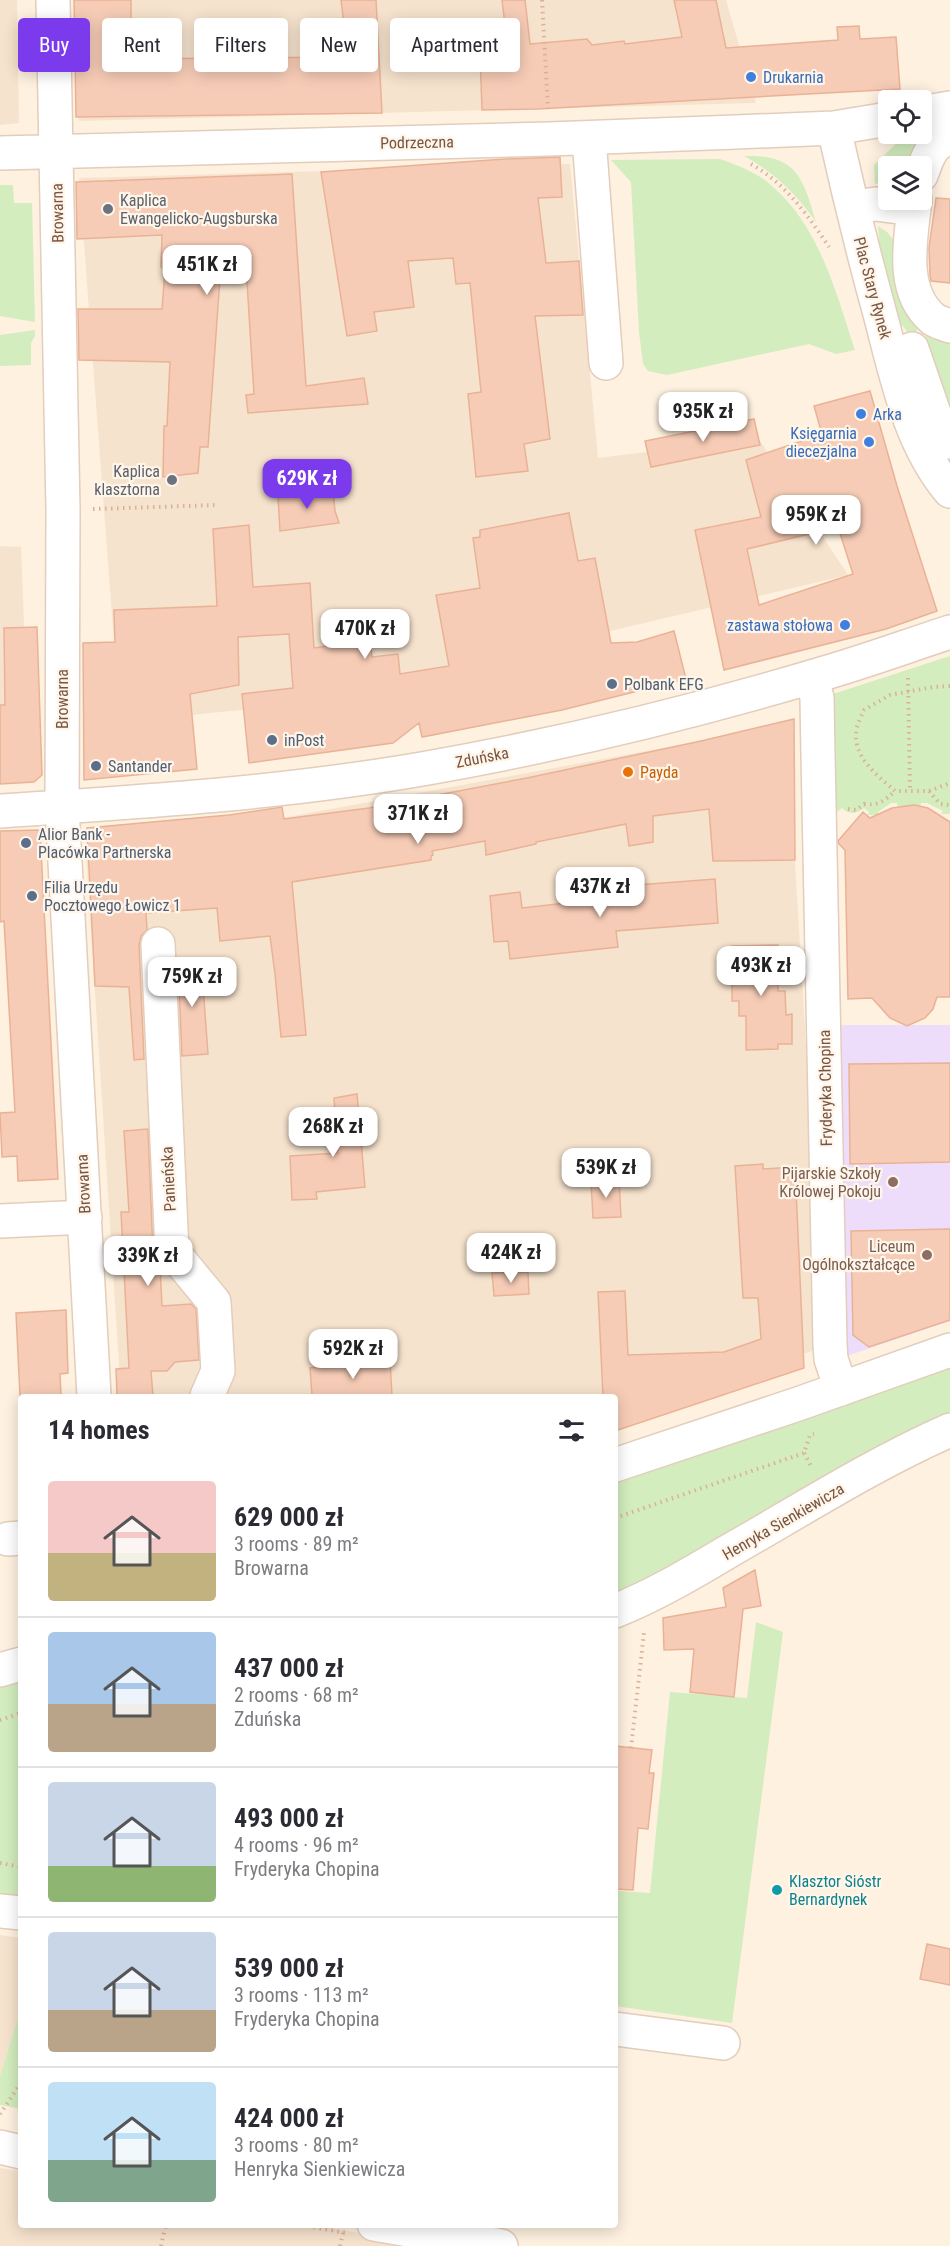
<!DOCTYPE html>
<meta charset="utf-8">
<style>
:root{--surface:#fff;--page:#f7f7f7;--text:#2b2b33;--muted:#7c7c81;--line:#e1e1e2;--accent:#7c3aed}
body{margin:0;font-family:"Roboto Condensed",sans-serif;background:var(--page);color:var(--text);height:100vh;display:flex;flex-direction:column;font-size:22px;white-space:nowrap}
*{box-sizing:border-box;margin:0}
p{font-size:20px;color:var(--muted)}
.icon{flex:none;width:33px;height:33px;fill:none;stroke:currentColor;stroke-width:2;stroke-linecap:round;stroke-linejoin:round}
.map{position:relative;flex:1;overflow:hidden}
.side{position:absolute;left:18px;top:1394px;width:600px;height:834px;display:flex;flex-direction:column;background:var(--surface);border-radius:6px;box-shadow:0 3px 15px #0003}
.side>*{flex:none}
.hud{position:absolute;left:18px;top:18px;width:600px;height:54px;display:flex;gap:12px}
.fabs{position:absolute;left:878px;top:90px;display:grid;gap:12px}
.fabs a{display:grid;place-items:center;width:54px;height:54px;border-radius:6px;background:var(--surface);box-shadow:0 3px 15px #0003;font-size:30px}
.price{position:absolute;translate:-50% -51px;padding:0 14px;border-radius:12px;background:#fff;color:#222;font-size:20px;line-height:39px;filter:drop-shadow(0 2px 3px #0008)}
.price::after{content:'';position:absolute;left:50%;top:36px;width:18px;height:14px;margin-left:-9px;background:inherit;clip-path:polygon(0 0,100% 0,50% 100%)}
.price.selected{background:var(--accent);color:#fff}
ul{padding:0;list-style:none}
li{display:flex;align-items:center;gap:18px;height:150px;padding:0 30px}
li+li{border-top:2px solid var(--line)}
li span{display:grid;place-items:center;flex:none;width:168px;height:120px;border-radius:6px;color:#555}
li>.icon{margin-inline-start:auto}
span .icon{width:72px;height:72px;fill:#fffc;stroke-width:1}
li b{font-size:26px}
h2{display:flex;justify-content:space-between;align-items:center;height:72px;padding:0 30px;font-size:26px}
.tag{padding:0 21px;border-radius:6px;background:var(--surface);box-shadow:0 3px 15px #0003;font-size:21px;line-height:54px}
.tag.selected{background:var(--accent);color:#fff}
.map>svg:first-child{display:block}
.residential{fill:#f6e3ce}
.education{fill:#eeddfa}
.green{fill:#d3edbe}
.building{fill:#f6ccb6;stroke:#eab295;stroke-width:1.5;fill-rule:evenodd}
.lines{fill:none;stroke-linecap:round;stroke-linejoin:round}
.minor-casing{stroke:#e3cdbc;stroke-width:36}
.path{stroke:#dbb099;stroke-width:4;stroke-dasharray:1.5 4.5;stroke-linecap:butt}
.minor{stroke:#fff;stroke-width:33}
.shop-dot{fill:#3f7fe0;stroke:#fff5e8;stroke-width:2}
.worship-dot{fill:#6b7280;stroke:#fff5e8;stroke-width:2}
.service-dot{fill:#5c6f8a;stroke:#fff5e8;stroke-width:2}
.food-dot{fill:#e8710a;stroke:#fff5e8;stroke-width:2}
.education-dot{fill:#8d6e63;stroke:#fff5e8;stroke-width:2}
.culture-dot{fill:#0f9aa8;stroke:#fff5e8;stroke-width:2}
.labels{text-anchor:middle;stroke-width:4.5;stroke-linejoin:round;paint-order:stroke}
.shop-label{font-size:16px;fill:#366cbe;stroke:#fff5e8;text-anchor:start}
.street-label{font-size:16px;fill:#775545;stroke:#fff5e8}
.worship-label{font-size:16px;fill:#5b616d;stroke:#fff5e8;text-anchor:start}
.service-label{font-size:16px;fill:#4e5e75;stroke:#fff5e8;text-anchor:start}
.food-label{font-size:16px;fill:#c56008;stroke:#fff5e8;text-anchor:start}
.education-label{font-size:16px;fill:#785e54;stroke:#fff5e8;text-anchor:end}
.culture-label{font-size:16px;fill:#0d838f;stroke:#fff5e8;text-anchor:start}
</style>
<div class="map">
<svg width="950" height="2246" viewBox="0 0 950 2246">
<rect width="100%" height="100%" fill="#fef1e0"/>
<path class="residential" d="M 0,0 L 17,0 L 19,123 L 0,125 Z
M 78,0 L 726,0 L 756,103 L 79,121 Z
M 570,164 L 598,458 L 758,438 L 848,575 L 302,704 L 120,722 L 79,178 Z
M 0,546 L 21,547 L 29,752 L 0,756 Z
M 793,720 L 795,862 L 824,1347 L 615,1417 L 615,1396 L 121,1396 L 85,836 L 282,818 L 696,742 Z
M 0,1935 L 21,1938 L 21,2008 L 0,2076 Z
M 0,2168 L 21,2171 L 21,2224 L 313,2225 L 432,2246 L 0,2246 Z"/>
<path class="education" d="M 833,1025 L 950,1025 L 950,1321 L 841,1358 Z"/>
<path class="green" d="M 950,126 L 911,166 L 888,166 L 888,181 L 875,184 L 874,165 L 906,134 L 921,134 L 921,131 Z
M 744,156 C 797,154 803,178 816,222 C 796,194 775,173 744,156 Z
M 720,159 C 739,166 759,173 773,187 C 820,228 836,293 855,350 L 836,354 L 809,344 L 667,375 L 648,371 L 643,364 L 639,332 L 631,182 L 611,160 Z
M 0,185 L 13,185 L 14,203 L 32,203 L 35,322 L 0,316 Z
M 878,226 L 887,232 L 895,242 L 923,324 L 911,336 L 895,317 L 884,297 Z
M 35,330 L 35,336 L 31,343 L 31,365 L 0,366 L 0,335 Z
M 930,332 L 950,333 L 950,422 L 917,345 Z
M 950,656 L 950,814 L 941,814 L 943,811 L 927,803 L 921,803 L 920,809 L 898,809 L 897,803 L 891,803 L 878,812 L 879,815 L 868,815 L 869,812 L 864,808 C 857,814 849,815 842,808 L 836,813 L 826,814 L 827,696 Z
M 950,1368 L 950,1412 L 926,1422 L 615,1598 L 615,1480 Z
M 756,1622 L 783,1632 L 732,2023 L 615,2006 L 615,1919 L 618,1891 L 650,1893 L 670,1692 L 747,1698 Z
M 21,1679 L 21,1900 L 0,1896 L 0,1686 Z
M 21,2008 L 21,2109 L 0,2105 L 0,2076 Z"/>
<path class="building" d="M 74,0 L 131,0 L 131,59 L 348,57 L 341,0 L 376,0 L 382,113 L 76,117 Z
M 502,0 L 525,0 L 530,44 L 587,39 L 592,45 L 624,41 L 625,44 L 682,37 L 674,0 L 716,0 L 726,48 L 838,40 L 837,27 L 859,26 L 860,39 L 896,37 L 900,89 L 537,109 L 482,110 L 480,56 L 493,55 L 493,42 L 507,42 Z
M 560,157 L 562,197 L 538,198 L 546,263 L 579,261 L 583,315 L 535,316 L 550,439 L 524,444 L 528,471 L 476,477 L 468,394 L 481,392 L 470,283 L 456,284 L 453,258 L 408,261 L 414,307 L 374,312 L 377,331 L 347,336 L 321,172 L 505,159 Z
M 292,174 L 306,386 L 364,378 L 368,404 L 248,413 L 246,395 L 254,394 L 245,250 L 222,250 L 208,447 L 200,447 L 198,473 L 163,477 L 164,426 L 167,426 L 170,362 L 79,360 L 78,309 L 162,309 L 165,270 L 161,267 L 162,235 L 77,239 L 76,182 Z
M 936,198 L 950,199 L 950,283 L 931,281 L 930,275 L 929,248 Z
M 870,391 L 897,486 L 937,611 L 886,629 L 724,670 L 695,530 L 761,517 L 746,460 L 822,434 L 814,406 ZM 838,527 L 853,574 L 759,605 L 747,549 Z
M 754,419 L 760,445 L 651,467 L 645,441 Z
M 333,490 L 335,511 L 339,523 L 280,531 L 278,497 Z
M 569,513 L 578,561 L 595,558 L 611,643 L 637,642 L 674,631 L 686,679 L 562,710 L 422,737 L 419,723 L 393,743 L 249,763 L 242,694 L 293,688 L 289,634 L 238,637 L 239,685 L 190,694 L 197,769 L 84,780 L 83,643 L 115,642 L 114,610 L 217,606 L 213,529 L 249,525 L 253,587 L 310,583 L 314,648 L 370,640 L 372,657 L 398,654 L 400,674 L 449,666 L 436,595 L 480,588 L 473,538 L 480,537 L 480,530 Z
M 37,627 L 42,775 L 34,782 L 0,784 L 0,705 L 5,705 L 4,628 Z
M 794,719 L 795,860 L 713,861 L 709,809 L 653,816 L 653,842 L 629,846 L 626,824 L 536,842 L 536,844 L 486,855 L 485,841 L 432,851 L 433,855 L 431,856 L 431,860 L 292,882 L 306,1035 L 281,1037 L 275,974 L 270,936 L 220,941 L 217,908 L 146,913 L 147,930 L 141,936 L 139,945 L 144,1059 L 134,1060 L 129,987 L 95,986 L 87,828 L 229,815 L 282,807 L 284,819 L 369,808 L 527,778 L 701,741 Z
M 914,805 L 928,808 L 950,822 L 950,997 L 937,997 L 933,1009 L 925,1018 L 907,1026 L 890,1018 L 872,998 L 848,999 L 845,850 L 839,844 L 838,841 L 863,812 L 870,818 L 892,808 Z
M 40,830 L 58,1179 L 18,1181 L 17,1156 L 2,1157 L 0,1113 L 15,1112 L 4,921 L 0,922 L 0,831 Z
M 715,879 L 718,923 L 616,931 L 618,947 L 510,959 L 508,941 L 494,942 L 490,896 L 520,892 L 522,908 L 593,900 L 593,898 L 637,892 L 637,885 Z
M 778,945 L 778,991 L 785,991 L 786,1015 L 792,1014 L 792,1044 L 778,1044 L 778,1049 L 746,1050 L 746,1016 L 739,1016 L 739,1001 L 732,1001 L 732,946 Z
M 201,959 L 208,1054 L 182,1056 L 178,960 Z
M 950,1063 L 950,1162 L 850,1164 L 849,1064 Z
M 357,1094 L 365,1187 L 316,1192 L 317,1199 L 292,1200 L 290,1156 L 338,1153 L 334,1098 Z
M 148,1129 L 153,1252 L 160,1266 L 162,1306 L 191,1304 L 196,1309 L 199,1360 L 175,1362 L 167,1371 L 151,1371 L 153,1396 L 117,1396 L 116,1369 L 129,1368 L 121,1212 L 129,1212 L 124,1131 Z
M 763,1164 L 763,1169 L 795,1167 L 804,1368 L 615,1431 L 615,1396 L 603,1396 L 598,1292 L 625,1291 L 628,1355 L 724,1352 L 761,1339 L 758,1298 L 743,1298 L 735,1166 Z
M 619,1179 L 621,1217 L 593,1218 L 591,1181 Z
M 950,1229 L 950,1320 L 869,1347 L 853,1335 L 851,1231 Z
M 528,1272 L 529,1294 L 494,1296 L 492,1273 Z
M 66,1310 L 68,1373 L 60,1374 L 61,1396 L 20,1396 L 16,1313 Z
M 390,1360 L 392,1396 L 312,1396 L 310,1368 Z
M 755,1570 L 761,1606 L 743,1609 L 734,1697 L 690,1692 L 694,1649 L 664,1650 L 663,1618 L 726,1607 L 723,1588 Z
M 615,1746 L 652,1750 L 649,1773 L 654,1773 L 648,1829 L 638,1828 L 633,1890 L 615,1889 Z
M 927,1944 L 950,1949 L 950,1985 L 920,1979 Z"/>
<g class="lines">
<g class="minor-casing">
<path id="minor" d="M 53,0 L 63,510 L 62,807 L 94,1396
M 921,113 L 950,108
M 834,128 C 848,191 863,252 880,314 C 896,374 909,443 950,491
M 589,138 L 606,363
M 0,153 L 549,139 L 736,132 L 834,128 L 888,119
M 921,175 C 927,160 931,141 950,139
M 915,200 C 911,238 899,290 933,319 C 937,322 945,324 950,326
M 868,205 L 876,204 L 914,209
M 912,349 L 943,439 L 950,442
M 812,677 L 817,698 L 818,755 L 830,1344 L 831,1359 L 841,1389
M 0,811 C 141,802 282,793 422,769 C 553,746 683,715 811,677 C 858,664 904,647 950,632
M 158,944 L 172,1251 L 214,1302 L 218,1371 L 207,1396
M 0,1221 L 85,1217
M 615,1465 L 798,1404 L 950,1350
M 8,1539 L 21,1538
M 615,1611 C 655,1595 692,1573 729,1551 C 801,1510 873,1464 950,1430
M 0,1670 L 21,1664
M 0,1911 L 21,1913
M 615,2029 L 723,2043
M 0,2147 L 21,2152
M 374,2224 L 501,2246"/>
</g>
<path class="path" d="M 542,0 L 548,109
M 751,164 C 786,184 807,214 829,247
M 93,509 L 218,505
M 908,678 L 910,791
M 950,686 L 933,687 L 890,695 L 864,710 C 861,717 856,726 856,733 C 854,758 879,777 895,791 L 929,791 L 950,783
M 929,791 L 940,804 L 950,805
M 848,809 L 856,810 L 864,804 C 878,806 884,801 895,791
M 804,1453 L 812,1468
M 615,1518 L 804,1453 L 810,1435 L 814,1434
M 0,1720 L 21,1713
M 631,1748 L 644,1633
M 0,1863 L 21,1867
M 0,2114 L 21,2083
M 296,2224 L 346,2233
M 161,2246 L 166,2224
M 340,2246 L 343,2233"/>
<use href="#minor" class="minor"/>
</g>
<g class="shop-dot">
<circle cx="751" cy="77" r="6"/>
<circle cx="861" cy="414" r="6"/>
<circle cx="869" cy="442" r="6"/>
<circle cx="845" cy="625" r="6"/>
</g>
<g class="worship-dot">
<circle cx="108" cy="209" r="6"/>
<circle cx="172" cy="480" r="6"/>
</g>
<g class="service-dot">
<circle cx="612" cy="684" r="6"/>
<circle cx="272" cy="740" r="6"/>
<circle cx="96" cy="766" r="6"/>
<circle cx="26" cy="843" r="6"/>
<circle cx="32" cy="896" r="6"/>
</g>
<circle class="food-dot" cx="628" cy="772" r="6"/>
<g class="education-dot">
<circle cx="893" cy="1182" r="6"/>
<circle cx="927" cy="1255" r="6"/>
</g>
<circle class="culture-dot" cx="777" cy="1890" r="6"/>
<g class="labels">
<g class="shop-label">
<text x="763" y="83">Drukarnia</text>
<text x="873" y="420">Arka</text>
<text x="857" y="439" text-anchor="end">Księgarnia<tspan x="857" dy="18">diecezjalna</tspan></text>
<text x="833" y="631" text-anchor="end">zastawa stołowa</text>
</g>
<g class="street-label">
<text transform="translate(417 142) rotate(-1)" y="6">Podrzeczna</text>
<text transform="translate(57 213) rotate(-91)" y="6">Browarna</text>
<text transform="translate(873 288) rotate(75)" y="6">Plac Stary Rynek</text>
<text transform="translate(62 699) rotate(-90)" y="6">Browarna</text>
<text transform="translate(482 757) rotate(-11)" y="6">Zduńska</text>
<text transform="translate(825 1088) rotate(-91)" y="6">Fryderyka Chopina</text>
<text transform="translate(168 1179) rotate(-93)" y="6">Panieńska</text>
<text transform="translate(83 1184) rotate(-93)" y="6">Browarna</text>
<text transform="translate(783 1521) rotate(-30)" y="6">Henryka Sienkiewicza</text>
</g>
<g class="worship-label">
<text x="120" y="206">Kaplica<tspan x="120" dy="18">Ewangelicko-Augsburska</tspan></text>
<text x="160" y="477" text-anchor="end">Kaplica<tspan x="160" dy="18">klasztorna</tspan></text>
</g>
<g class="service-label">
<text x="624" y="690">Polbank EFG</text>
<text x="284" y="746">inPost</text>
<text x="108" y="772">Santander</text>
<text x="38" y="840">Alior Bank -<tspan x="38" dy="18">Placówka Partnerska</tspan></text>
<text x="44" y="893">Filia Urzędu<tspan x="44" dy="18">Pocztowego Łowicz 1</tspan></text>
</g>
<g class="food-label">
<text x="640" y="778">Payda</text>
</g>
<g class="education-label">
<text x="881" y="1179">Pijarskie Szkoły<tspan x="881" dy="18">Królowej Pokoju</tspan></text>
<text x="915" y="1252">Liceum<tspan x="915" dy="18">Ogólnokształcące</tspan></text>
</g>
<g class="culture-label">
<text x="789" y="1887">Klasztor Sióstr<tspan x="789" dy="18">Bernardynek</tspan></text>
</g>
</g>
</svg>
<div class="fabs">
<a><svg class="icon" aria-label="locate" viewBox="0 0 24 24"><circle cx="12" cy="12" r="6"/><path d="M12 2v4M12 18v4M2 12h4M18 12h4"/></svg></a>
<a><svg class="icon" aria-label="layers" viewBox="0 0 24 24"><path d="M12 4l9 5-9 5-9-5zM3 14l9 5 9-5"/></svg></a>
</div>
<b class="price" style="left:207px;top:296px">451K zł</b>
<b class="price" style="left:703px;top:443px">935K zł</b>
<b class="price selected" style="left:307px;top:510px">629K zł</b>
<b class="price" style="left:816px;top:546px">959K zł</b>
<b class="price" style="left:365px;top:660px">470K zł</b>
<b class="price" style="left:418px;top:845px">371K zł</b>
<b class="price" style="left:600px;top:918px">437K zł</b>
<b class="price" style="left:761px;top:997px">493K zł</b>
<b class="price" style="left:192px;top:1008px">759K zł</b>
<b class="price" style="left:333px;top:1158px">268K zł</b>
<b class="price" style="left:606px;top:1199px">539K zł</b>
<b class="price" style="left:511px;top:1284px">424K zł</b>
<b class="price" style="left:148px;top:1287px">339K zł</b>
<b class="price" style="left:353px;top:1380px">592K zł</b>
<div class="hud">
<a class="tag selected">Buy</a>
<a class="tag">Rent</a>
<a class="tag">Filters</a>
<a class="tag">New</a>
<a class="tag">Apartment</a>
</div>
<section class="side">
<h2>14 homes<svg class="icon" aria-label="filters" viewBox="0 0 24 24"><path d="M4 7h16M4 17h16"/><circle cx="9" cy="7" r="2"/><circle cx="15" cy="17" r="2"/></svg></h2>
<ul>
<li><span style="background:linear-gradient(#f6c9c9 60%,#c2b280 0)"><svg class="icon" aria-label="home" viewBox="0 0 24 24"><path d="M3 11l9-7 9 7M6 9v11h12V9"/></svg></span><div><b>629 000 zł</b><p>3 rooms · 89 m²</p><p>Browarna</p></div></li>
<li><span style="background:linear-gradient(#a9c7e8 60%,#b9a48a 0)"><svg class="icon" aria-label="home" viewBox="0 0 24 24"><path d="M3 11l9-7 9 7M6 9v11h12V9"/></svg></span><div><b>437 000 zł</b><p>2 rooms · 68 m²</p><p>Zduńska</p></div></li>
<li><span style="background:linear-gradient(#c9d6e8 70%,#8fb573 0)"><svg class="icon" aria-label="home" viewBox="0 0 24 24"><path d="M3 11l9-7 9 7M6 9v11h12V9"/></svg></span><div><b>493 000 zł</b><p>4 rooms · 96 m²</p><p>Fryderyka Chopina</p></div></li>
<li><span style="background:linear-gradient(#c9d6e8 65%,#b9a48a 0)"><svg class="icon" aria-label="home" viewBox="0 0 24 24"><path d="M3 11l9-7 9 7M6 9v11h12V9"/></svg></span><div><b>539 000 zł</b><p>3 rooms · 113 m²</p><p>Fryderyka Chopina</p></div></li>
<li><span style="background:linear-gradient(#bfe0f5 65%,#7fa58c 0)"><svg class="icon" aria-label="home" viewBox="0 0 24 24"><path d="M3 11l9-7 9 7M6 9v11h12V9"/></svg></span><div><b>424 000 zł</b><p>3 rooms · 80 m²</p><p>Henryka Sienkiewicza</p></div></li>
</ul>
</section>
</div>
